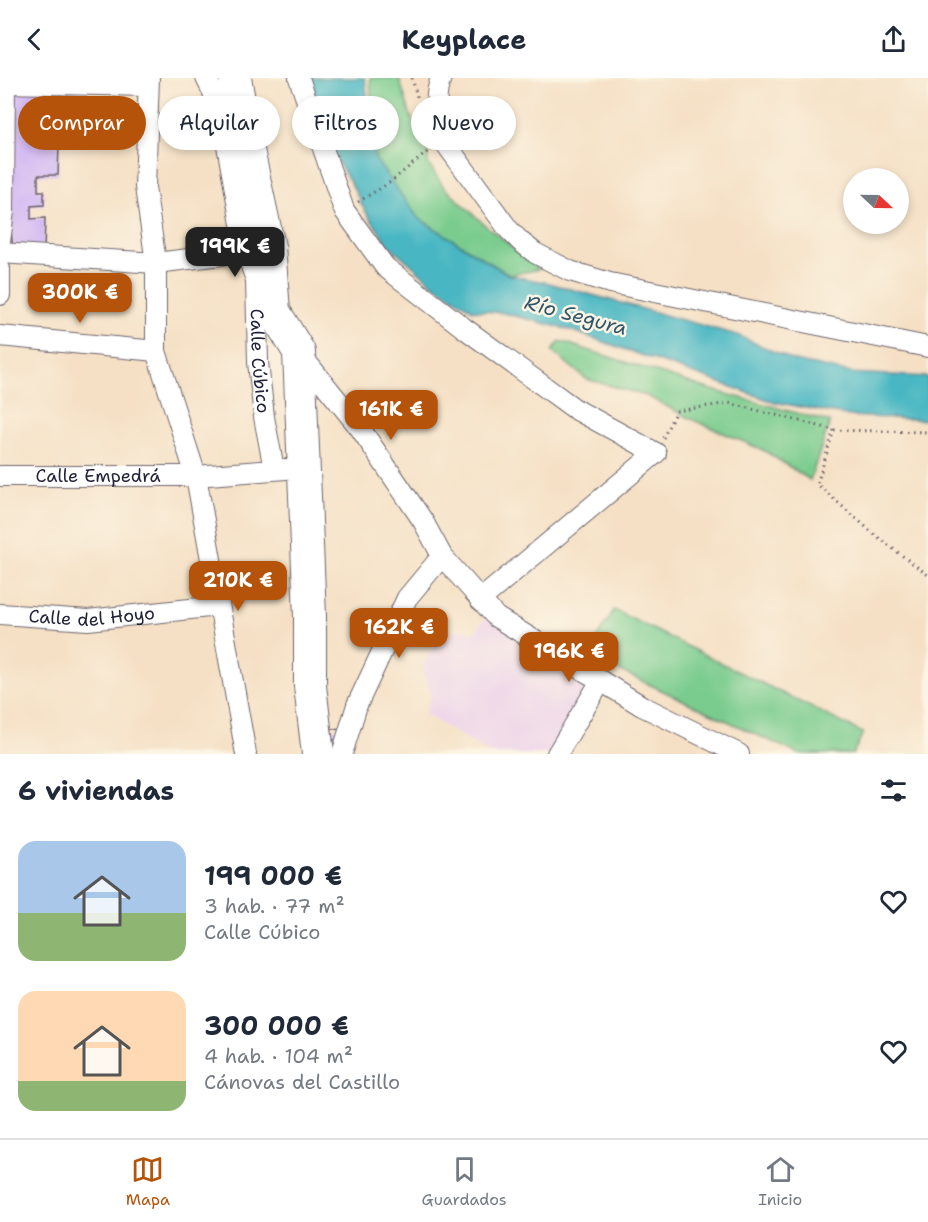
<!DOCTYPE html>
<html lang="es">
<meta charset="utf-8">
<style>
:root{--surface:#fff;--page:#f6f6f7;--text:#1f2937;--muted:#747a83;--line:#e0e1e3;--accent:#b45309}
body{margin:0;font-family:"Shantell Sans",sans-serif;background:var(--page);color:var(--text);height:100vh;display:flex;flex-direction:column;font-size:22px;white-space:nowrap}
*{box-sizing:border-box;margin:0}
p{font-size:20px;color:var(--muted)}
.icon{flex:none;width:33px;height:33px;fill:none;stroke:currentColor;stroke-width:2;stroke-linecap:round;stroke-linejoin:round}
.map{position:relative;height:676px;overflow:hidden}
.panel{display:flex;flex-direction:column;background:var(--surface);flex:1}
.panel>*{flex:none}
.banner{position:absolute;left:18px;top:18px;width:600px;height:54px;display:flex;gap:12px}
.needle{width:39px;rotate:112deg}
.controls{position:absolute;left:843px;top:90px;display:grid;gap:12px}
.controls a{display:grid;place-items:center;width:66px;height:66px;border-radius:50%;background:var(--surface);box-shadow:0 3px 9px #0003;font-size:30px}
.price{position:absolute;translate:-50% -51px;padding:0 14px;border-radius:12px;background:var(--accent);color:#fff;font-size:20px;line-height:39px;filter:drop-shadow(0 2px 3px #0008)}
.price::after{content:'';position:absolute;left:50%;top:36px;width:18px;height:14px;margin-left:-9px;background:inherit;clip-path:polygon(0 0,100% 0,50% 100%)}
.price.current{background:#222;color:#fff}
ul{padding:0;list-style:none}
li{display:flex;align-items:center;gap:18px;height:150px;padding:0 18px}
li span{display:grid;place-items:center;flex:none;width:168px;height:120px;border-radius:18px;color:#555}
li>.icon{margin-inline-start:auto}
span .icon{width:72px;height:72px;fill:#fffc;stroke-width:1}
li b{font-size:26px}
h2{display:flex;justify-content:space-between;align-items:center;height:72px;padding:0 18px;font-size:26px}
.pill{padding:0 21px;border-radius:27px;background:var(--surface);box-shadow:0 3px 9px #0003;font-size:21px;line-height:54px}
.pill.current{background:var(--accent);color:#fff}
header{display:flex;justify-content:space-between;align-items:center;height:78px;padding:0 18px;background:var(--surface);font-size:27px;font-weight:700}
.dock{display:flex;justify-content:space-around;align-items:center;height:84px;border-top:2px solid var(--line);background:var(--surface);font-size:16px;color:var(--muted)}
.dock a{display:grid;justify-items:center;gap:3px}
.dock .current{color:var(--accent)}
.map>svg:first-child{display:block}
.built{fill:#ecd1ea}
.green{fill:#7acc8e;stroke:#4e7764;stroke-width:1.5}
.water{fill:#49b7c3;stroke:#366c7f;stroke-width:1.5}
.building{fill:#cbacf6}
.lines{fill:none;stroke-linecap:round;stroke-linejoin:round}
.street-casing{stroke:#6c646b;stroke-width:22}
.primary-casing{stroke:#6c646b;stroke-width:34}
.path{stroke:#6c646b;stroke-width:3;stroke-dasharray:1.5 4.5;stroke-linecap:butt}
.street{stroke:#fff;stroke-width:20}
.primary{stroke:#fff;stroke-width:32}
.labels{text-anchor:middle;stroke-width:5;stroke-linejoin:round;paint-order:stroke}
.street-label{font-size:18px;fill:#22223b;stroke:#fcf5e5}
.water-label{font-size:20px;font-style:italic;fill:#30566b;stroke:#fcf5e5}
</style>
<header><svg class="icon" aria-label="back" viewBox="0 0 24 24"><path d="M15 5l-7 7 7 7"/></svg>Keyplace<svg class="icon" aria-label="share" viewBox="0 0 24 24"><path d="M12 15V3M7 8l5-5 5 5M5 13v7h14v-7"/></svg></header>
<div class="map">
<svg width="928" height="676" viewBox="0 0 928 676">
<rect width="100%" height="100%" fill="#fcf5e5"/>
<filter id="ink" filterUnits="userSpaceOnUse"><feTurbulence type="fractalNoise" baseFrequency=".0167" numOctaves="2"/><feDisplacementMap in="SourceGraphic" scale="12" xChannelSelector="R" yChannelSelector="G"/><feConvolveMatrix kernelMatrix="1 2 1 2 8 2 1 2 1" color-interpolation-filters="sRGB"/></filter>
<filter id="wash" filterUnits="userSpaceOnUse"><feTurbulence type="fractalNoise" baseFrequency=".008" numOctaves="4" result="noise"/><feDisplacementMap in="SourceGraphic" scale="24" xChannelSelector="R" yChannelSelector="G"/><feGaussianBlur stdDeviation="1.35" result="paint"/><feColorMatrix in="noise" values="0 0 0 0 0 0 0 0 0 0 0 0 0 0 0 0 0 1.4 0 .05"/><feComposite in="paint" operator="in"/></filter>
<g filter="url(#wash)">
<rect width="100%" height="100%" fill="#f5e0c5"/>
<path class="built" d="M 488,537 L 597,604 L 553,676 L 491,676 L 425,636 L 431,616 L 423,596 L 424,584 L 432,571 L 444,559 L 461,551 L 474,555 Z"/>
<path class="green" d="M 370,0 L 399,0 L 412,42 L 428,62 L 428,85 L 443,108 L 485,147 L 540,191 L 510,197 L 418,140 L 375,81 Z
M 560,263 L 712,312 L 830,344 L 810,402 L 765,373 L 691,341 L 647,318 L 586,301 L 552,273 Z
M 614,532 L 863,655 L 853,676 L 798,676 L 586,577 Z"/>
<path class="water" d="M 309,0 L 365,0 L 375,81 L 418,140 L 509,197 L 549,205 L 737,257 L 795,283 L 851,295 L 928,299 L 928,342 L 849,338 L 774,324 L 570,252 L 504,235 L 473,232 L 434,207 L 388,166 L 365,133 L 352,107 L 333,76 L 311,11 Z"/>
<g id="blocks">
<path class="building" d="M 12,10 L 60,13 L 60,41 L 52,40 L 52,66 L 59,66 L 58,97 L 38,97 L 38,113 L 44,113 L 44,127 L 31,128 L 31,141 L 45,140 L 44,173 L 13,171 L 11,151 Z
M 320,649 L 342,652 L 340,663 L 321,660 Z"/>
</g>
</g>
<g filter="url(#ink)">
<use href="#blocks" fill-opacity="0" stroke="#6c646b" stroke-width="1.5"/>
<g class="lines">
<g class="street-casing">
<g id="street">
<path d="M 149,0 L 145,109 L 156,185 L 156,273 L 196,398 L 246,676"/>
<path id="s1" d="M 206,0 L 213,14 L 225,56 L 246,174 L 256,202 L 258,284 L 264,339 L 274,391"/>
<path d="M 299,0 L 344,132 L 385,189 L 464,250 L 575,331 L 656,375 L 480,522"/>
<path d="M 441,0 C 433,20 437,43 443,62 L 509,152 L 521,164 L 535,175 L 570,193 L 610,205 L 928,269"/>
<path d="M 5,5 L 148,8"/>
<path d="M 0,164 L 4,133 L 5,0"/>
<path d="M 0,175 L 156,185 L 246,174"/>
<path d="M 0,191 L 0,217"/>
<path d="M 0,258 L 156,273"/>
<path d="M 300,276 L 360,350 L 423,443 L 442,478 L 496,539 L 642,628 L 739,676"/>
<path id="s2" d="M 0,398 L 196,398 L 286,391"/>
<path id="s3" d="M 0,536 L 88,542 L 218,528"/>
<path d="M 342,676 L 357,627 L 407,520 L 442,478"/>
<path d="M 557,676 L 601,603"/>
</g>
</g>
<g class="primary-casing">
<path id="primary" d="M 235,0 L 249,77 L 269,169 L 274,233 L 299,274 L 310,539 L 310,608 L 318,676"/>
</g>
<path class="path" d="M 412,0 L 418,22
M 358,124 L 389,105 L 430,72
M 834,352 L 817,406 L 875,457 L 928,497
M 663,360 L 676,333 L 729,325 L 834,352 L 928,354"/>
<use href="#street" class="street"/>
<use href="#primary" class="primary"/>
</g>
</g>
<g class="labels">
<g class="street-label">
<text dy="6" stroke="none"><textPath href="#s1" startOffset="290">Calle Cúbico</textPath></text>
<text dy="6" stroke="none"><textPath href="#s2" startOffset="98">Calle Empedrá</textPath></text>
<text dy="6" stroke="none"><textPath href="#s3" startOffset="92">Calle del Hoyo</textPath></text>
</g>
<g class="water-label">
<text transform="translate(576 237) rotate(15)" y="7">Río Segura</text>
</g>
</g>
</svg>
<div class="controls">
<a><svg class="needle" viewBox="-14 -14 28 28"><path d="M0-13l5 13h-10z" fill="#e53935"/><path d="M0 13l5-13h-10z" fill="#747a83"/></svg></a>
</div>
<b class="price current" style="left:235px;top:200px">199K €</b>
<b class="price" style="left:80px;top:246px">300K €</b>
<b class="price" style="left:391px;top:363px">161K €</b>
<b class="price" style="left:238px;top:534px">210K €</b>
<b class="price" style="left:399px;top:581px">162K €</b>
<b class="price" style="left:569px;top:605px">196K €</b>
<div class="banner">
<a class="pill current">Comprar</a>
<a class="pill">Alquilar</a>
<a class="pill">Filtros</a>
<a class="pill">Nuevo</a>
</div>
</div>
<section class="panel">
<h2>6 viviendas<svg class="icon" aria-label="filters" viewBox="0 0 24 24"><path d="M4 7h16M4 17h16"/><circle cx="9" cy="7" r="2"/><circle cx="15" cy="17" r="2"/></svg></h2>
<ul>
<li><span style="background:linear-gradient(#a9c7e8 60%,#8fb573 0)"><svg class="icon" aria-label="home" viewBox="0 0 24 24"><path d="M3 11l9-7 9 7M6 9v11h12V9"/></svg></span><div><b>199 000 €</b><p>3 hab. · 77 m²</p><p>Calle Cúbico</p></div><svg class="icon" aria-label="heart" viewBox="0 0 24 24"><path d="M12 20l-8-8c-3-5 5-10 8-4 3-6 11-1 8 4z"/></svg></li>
<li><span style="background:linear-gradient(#ffd9b3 75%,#8fb573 0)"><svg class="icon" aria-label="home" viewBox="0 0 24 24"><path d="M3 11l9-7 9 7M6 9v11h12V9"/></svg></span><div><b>300 000 €</b><p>4 hab. · 104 m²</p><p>Cánovas del Castillo</p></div><svg class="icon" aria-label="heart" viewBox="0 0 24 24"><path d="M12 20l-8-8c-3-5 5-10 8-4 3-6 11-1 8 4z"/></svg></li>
</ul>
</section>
<nav class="dock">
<a class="current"><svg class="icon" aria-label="map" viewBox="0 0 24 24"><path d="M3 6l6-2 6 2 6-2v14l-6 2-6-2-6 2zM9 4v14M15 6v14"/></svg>Mapa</a>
<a><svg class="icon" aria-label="saved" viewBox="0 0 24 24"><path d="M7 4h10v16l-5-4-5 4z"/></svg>Guardados</a>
<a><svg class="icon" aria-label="home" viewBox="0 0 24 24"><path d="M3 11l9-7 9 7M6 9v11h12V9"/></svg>Inicio</a>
</nav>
